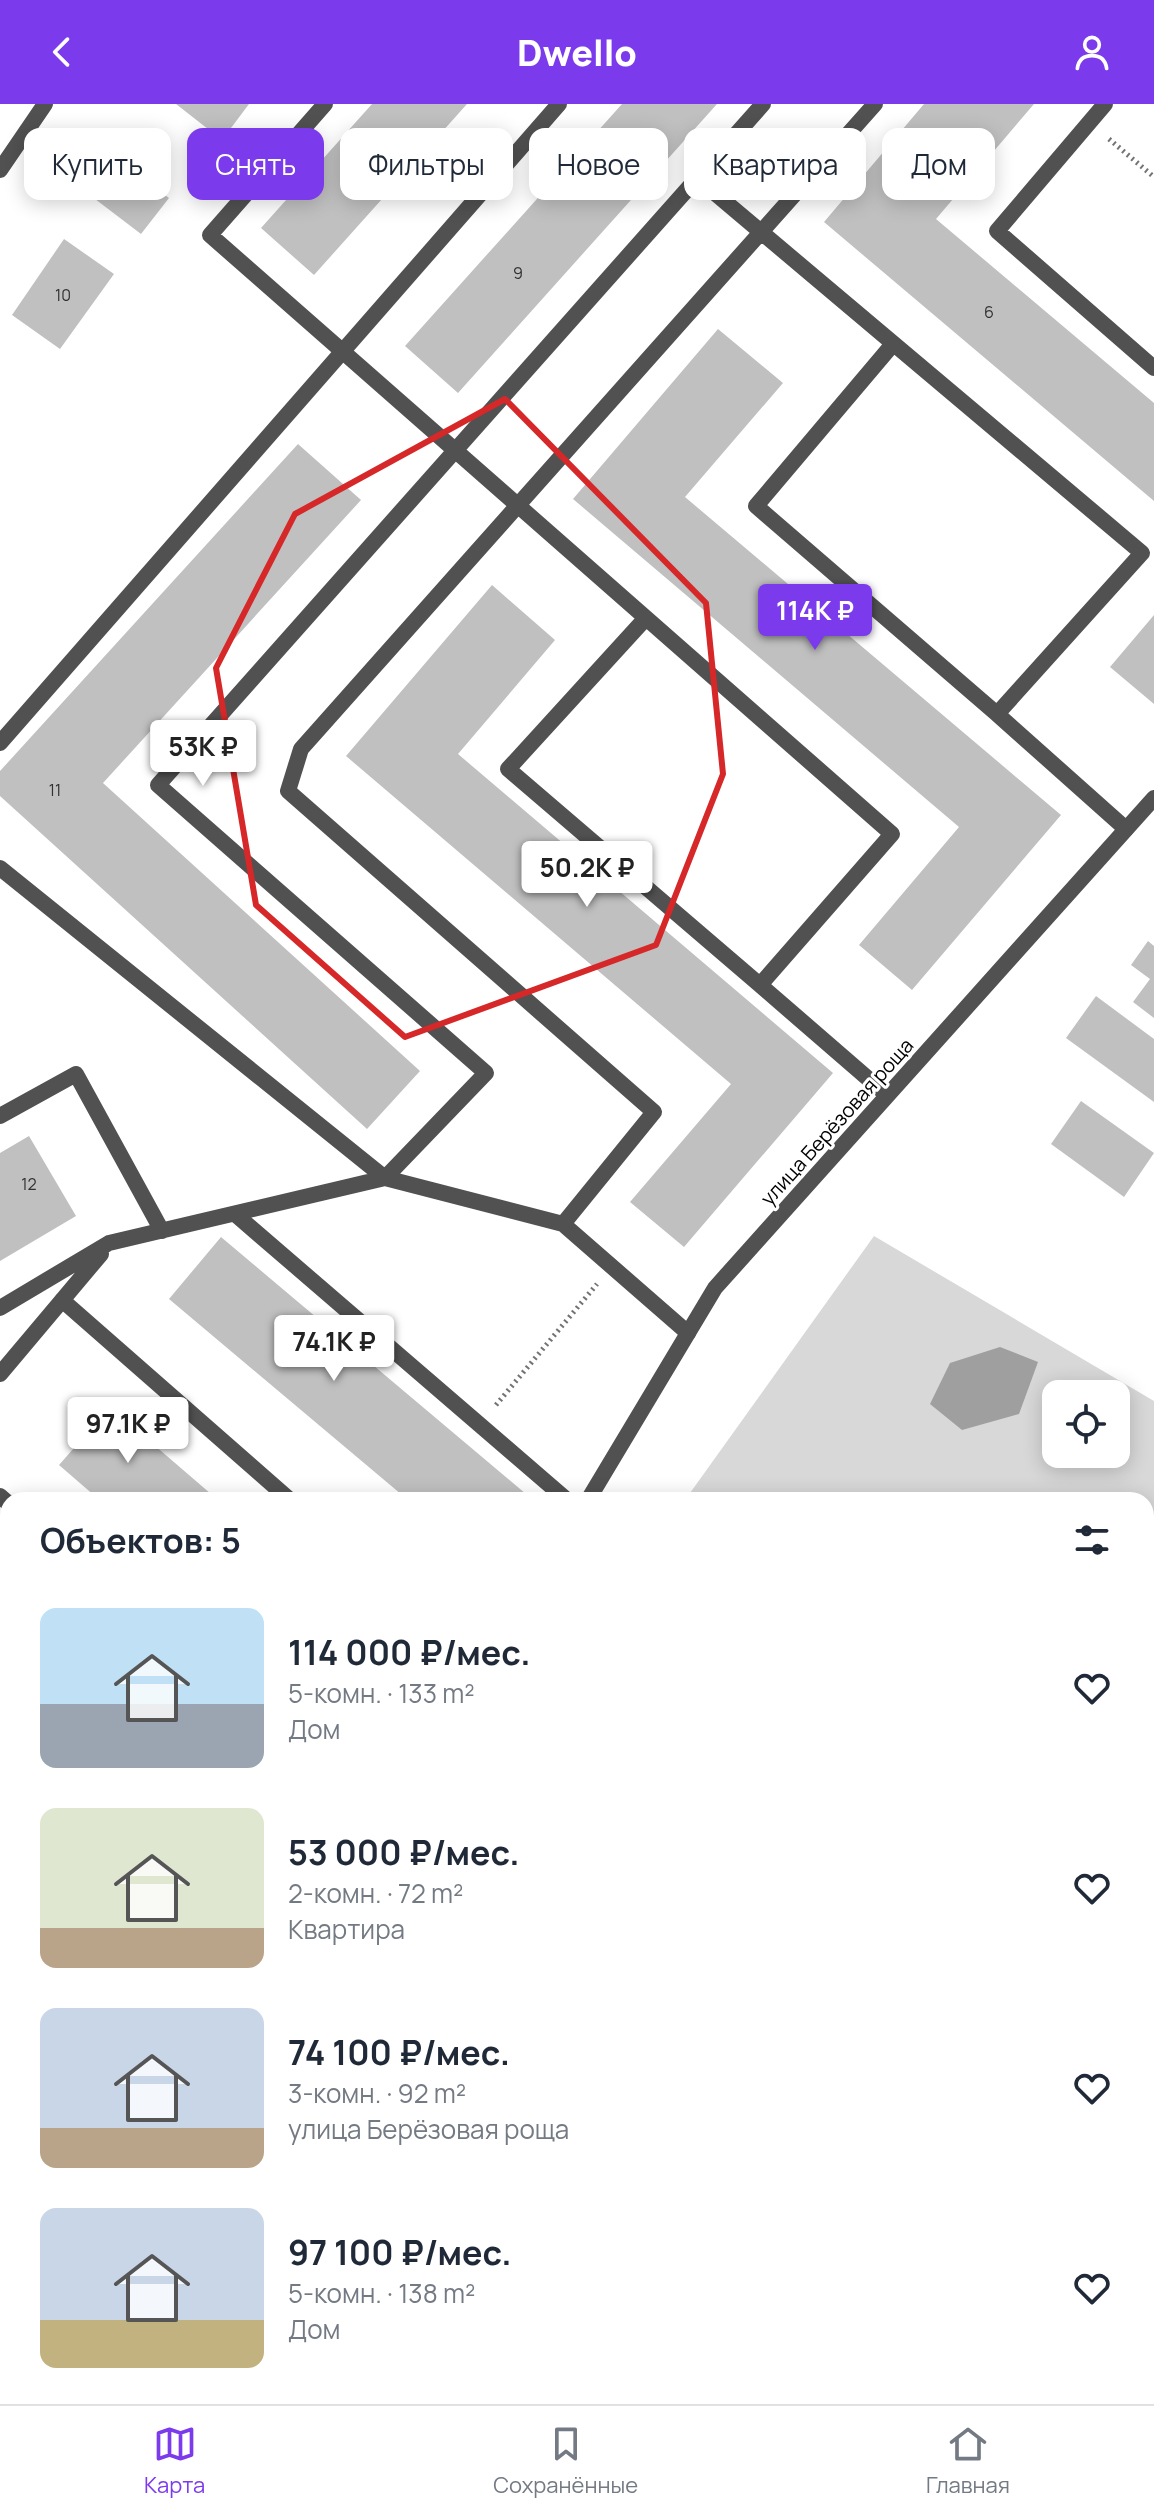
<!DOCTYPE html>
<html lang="ru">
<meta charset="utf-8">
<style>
:root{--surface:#fff;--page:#f2f2f3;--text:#1f2937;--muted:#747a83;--line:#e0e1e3;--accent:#7c3aed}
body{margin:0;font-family:Manrope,sans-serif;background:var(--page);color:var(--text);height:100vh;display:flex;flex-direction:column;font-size:30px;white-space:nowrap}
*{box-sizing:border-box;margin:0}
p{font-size:26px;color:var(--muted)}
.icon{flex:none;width:44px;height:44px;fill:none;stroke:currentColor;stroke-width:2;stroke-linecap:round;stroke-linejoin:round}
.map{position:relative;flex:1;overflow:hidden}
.details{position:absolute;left:0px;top:1388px;width:1154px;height:912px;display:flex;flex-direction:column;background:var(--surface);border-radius:24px 24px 0 0;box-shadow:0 4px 20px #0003}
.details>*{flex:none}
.guide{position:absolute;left:24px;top:24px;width:1106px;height:72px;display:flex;gap:16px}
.buttons{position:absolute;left:1042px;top:1276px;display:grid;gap:16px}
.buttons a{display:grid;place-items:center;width:88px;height:88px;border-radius:16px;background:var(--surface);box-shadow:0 4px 20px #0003;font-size:40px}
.price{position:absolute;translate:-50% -68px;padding:0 18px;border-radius:8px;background:#fff;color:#222;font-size:26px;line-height:52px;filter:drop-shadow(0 2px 4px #0008)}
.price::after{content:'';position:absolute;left:50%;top:48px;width:24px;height:18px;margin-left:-12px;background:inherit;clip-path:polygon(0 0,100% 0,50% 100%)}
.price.active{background:var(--accent);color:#fff}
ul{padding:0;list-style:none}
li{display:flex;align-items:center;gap:24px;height:200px;padding:0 40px}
li span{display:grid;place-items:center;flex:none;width:224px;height:160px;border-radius:16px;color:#555}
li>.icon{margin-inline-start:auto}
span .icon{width:96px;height:96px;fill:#fffc;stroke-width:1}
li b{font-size:34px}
h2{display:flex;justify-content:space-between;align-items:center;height:96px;padding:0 40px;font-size:34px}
.chip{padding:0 28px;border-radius:16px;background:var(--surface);box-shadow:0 4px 20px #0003;font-size:28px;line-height:72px}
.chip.active{background:var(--accent);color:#fff}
header{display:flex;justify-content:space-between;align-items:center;height:104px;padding:0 40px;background:var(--accent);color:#fff;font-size:36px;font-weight:800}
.tabs{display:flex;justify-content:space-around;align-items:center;height:112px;border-top:2px solid var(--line);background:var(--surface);font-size:22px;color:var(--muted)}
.tabs a{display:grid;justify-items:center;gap:4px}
.tabs .active{color:var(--accent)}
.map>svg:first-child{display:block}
.green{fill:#d8d8d8;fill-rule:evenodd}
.water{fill:#9f9f9f}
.building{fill:#c0c0c0}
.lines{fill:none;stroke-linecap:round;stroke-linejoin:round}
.path{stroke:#737373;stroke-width:5;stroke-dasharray:2 4;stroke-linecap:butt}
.service{stroke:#515151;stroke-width:16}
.minor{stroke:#515151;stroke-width:16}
.marked{fill:none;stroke:#d62828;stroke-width:6;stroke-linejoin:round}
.labels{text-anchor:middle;stroke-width:6;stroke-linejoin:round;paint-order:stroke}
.number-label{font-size:16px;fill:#303030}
.street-label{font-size:20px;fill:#000;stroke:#fff}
</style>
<header><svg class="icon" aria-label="back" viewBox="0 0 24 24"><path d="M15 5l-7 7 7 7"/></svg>Dwello<svg class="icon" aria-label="person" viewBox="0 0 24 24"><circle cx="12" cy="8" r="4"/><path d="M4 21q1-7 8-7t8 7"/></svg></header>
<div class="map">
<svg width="1154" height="2300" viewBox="0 0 1154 2300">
<rect width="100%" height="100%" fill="#fff"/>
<path class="green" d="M 874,1132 L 1154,1297 L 1154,1487 L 1146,1498 L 1146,1396 L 685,1396 ZM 1056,1290 L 1116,1290 L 1116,1350 L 1056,1350 Z
M 416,2292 L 1048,2292 L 1042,2300 L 422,2300 Z"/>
<path class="water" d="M 1000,1243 L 1038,1258 L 1019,1310 L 962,1326 L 930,1300 L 950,1259 Z"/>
<path class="building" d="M 176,0 L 249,0 L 222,36 Z
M 372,0 L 467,0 L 314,171 L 261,124 Z
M 622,0 L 717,0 L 458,289 L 405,242 Z
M 924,0 L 1034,0 L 936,115 L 1154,299 L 1154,397 L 824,118 Z
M 106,46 L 169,94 L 141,130 L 78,82 Z
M 64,135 L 114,170 L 60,245 L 12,211 Z
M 718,225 L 783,279 L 685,393 L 1061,711 L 912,886 L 859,841 L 959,723 L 573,395 Z
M 298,340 L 361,396 L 103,679 L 420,967 L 367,1025 L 0,692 L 0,667 Z
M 492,481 L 555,536 L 458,650 L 833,969 L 684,1143 L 630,1098 L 731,980 L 346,652 Z
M 1154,511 L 1154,600 L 1110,563 Z
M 1148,837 L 1154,842 L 1154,914 L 1133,898 L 1150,875 L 1131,861 Z
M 1096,892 L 1154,935 L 1154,998 L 1066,934 Z
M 1081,997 L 1154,1049 L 1124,1093 L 1051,1040 Z
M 29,1032 L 76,1112 L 0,1157 L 0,1049 Z
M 221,1133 L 526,1390 L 521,1396 L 408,1396 L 169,1195 Z
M 110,1303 L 218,1396 L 96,1393 L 59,1361 Z
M 0,1633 L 8,1640 L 8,1739 L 0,1732 Z
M 8,1971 L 8,2021 L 0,2027 L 0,1977 Z
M 8,2139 L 8,2175 L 0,2163 L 0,2145 Z
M 1146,2187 L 1154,2193 L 1154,2233 L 1146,2227 Z
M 122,2292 L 171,2292 L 160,2300 L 127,2300 Z"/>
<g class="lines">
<path class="path" d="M 1109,35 L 1154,73
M 496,1301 L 597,1180"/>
<path class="service" d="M 325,0 L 210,131 L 892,730 L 760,881 L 887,991
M 763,0 L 158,681 L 486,969 L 385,1074 L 563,1120 L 654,1008 L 288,687 L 301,645 L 875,0
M 1105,0 L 997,127 L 1154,264
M 697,74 L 1142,449 L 997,610 L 1126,725
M 893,240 L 756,402 L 997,610
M 645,515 L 508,665 L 760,881
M 0,639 L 559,0
M 0,764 L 385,1074
M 0,1012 L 76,970 L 162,1127
M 235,1110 L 567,1396
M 563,1120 L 688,1229
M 62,1196 L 290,1396
M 0,1204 L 109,1139 L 385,1074
M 0,1270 L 101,1150
M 0,1392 L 8,1399
M 0,1536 L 8,1527
M 0,1600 L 8,1607"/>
<path class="minor" d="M 0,66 L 45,0
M 588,1396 L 715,1184 L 1154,694
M 0,1888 L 8,1896
M 0,2282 L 8,2276
M 371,2292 L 376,2300"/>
</g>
<path class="marked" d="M 505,295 L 706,499 L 723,670 L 656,841 L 405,933 L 256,801 L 216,564 L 295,410 Z"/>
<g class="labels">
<g class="number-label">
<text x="518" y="175">9</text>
<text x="63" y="197">10</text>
<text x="989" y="214">6</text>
<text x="55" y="692">11</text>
<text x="29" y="1086">12</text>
</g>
<g class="street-label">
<text transform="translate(837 1018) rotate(-48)" y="7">улица Берёзовая роща</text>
</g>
</g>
</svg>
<div class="buttons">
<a><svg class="icon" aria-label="locate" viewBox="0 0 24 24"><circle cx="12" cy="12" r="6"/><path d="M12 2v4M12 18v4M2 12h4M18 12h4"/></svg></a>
</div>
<b class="price active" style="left:815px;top:548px">114K ₽</b>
<b class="price" style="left:203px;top:684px">53K ₽</b>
<b class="price" style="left:587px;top:805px">50.2K ₽</b>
<b class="price" style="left:334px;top:1279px">74.1K ₽</b>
<b class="price" style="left:128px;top:1361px">97.1K ₽</b>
<div class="guide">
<a class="chip">Купить</a>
<a class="chip active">Снять</a>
<a class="chip">Фильтры</a>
<a class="chip">Новое</a>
<a class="chip">Квартира</a>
<a class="chip">Дом</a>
</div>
<section class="details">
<h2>Объектов: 5<svg class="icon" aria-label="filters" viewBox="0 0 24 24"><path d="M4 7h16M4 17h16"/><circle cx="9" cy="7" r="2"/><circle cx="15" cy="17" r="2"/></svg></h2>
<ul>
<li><span style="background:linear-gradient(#bfe0f5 60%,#9aa5b1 0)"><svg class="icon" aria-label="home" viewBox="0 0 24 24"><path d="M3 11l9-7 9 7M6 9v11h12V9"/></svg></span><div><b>114 000 ₽/мес.</b><p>5-комн. · 133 m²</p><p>Дом</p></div><svg class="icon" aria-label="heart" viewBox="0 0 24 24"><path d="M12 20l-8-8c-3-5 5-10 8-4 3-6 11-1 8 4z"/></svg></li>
<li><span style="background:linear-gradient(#dfe7d0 75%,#b9a48a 0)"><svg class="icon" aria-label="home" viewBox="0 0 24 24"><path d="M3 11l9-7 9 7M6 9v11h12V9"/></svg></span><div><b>53 000 ₽/мес.</b><p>2-комн. · 72 m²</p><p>Квартира</p></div><svg class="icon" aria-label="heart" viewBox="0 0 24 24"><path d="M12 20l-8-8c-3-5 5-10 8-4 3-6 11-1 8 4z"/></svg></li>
<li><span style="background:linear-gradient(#c9d6e8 75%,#b9a48a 0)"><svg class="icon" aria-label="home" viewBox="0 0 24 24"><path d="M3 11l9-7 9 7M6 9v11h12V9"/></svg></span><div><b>74 100 ₽/мес.</b><p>3-комн. · 92 m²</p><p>улица Берёзовая роща</p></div><svg class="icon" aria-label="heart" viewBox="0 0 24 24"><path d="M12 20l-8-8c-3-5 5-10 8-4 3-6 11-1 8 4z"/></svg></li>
<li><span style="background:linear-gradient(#c9d6e8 70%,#c2b280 0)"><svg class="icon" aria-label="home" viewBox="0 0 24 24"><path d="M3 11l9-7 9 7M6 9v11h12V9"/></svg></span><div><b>97 100 ₽/мес.</b><p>5-комн. · 138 m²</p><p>Дом</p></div><svg class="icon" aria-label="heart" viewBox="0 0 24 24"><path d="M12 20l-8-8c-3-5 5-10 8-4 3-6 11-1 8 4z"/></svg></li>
</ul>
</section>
</div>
<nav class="tabs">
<a class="active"><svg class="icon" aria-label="map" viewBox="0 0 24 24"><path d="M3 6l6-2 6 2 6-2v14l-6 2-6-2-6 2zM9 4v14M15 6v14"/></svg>Карта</a>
<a><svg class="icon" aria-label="saved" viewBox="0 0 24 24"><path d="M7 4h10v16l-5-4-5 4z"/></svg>Сохранённые</a>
<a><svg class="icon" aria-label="home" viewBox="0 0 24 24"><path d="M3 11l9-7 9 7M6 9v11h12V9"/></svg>Главная</a>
</nav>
